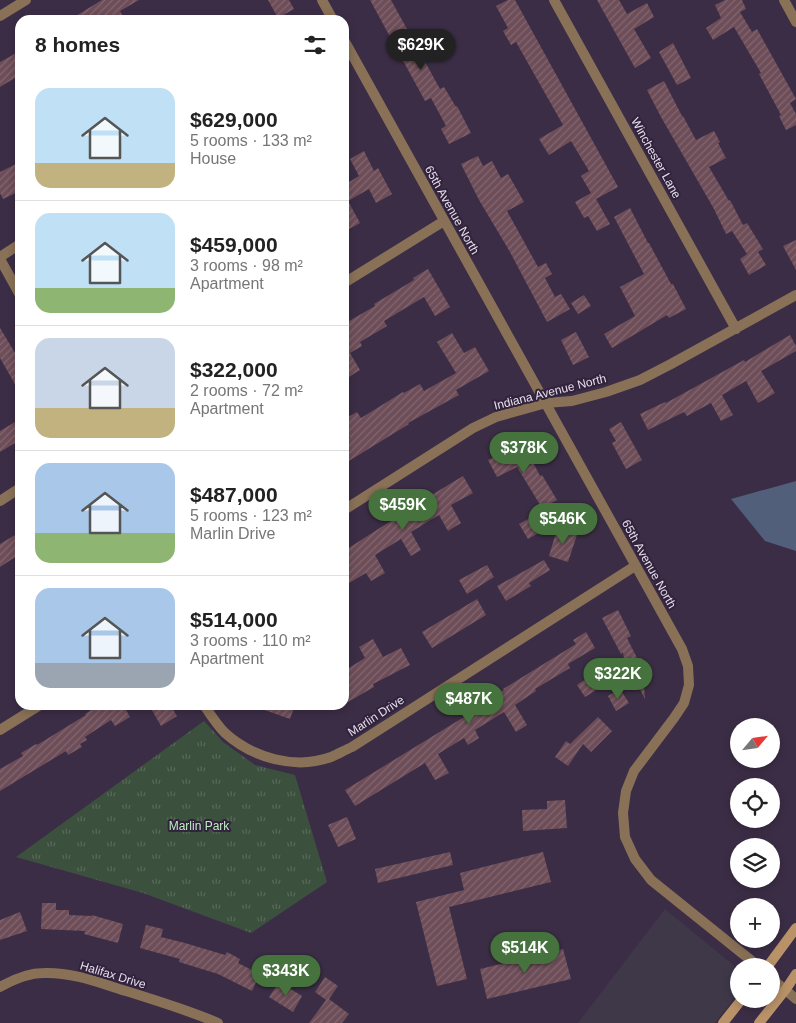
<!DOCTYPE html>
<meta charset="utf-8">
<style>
:root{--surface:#fff;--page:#f6f6f6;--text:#222;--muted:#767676;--line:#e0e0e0;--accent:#45723d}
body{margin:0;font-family:Helvetica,sans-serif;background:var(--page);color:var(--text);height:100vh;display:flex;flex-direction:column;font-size:19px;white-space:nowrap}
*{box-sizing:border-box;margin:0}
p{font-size:16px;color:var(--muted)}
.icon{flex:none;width:28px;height:28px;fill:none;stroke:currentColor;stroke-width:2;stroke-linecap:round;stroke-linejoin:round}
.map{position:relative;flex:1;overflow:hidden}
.details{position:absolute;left:15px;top:15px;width:334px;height:695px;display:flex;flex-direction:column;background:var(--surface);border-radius:15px;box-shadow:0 2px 8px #0003}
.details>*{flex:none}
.needle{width:32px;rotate:61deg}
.buttons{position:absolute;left:730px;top:718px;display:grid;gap:10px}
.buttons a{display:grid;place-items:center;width:50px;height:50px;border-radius:50%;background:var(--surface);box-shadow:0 2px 8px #0003;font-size:25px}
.price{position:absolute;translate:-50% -42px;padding:0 11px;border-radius:18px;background:var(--accent);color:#fff;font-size:16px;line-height:32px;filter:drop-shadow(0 1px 2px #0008)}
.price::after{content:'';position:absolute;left:50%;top:30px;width:15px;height:11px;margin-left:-8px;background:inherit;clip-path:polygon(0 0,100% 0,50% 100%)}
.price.on{background:#222;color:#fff}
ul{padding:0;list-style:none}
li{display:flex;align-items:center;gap:15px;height:125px;padding:0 20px}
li+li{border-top:1px solid var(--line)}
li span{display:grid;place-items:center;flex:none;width:140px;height:100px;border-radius:15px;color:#555}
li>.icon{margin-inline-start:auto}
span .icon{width:60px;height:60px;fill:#fffc;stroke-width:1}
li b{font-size:21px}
h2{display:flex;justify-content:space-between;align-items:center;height:60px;padding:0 20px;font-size:21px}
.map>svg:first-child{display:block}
.commercial{fill:#3e3849}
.grass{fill:url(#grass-tufts)}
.water{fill:#515f7b}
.building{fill:url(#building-hatch)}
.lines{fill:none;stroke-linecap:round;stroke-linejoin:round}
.street{stroke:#897157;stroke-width:10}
.secondary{stroke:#b99268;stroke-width:10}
.labels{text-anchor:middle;stroke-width:4;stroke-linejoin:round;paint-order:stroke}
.street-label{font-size:12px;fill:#e7deee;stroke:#31233b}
.park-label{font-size:12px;fill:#bbedc1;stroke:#31233b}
</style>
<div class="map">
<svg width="796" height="1023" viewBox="0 0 796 1023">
<defs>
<pattern id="grass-tufts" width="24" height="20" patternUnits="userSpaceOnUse" patternTransform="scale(1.25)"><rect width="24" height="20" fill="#3c503e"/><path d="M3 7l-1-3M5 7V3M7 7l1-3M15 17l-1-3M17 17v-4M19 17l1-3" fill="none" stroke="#58695a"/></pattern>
<pattern id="building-hatch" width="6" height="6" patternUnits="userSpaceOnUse" patternTransform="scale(1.25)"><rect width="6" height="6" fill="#6d4d58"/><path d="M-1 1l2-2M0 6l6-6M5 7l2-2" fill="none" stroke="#826670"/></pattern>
</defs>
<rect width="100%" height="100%" fill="#3b2d45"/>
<path class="commercial" d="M 665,909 L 733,965 L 737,971 L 738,979 L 737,990 L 732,1001 L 715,1023 L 578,1023 Z"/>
<path class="grass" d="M 204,721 L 223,742 L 255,765 L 295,775 L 327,882 L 251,933 L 143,893 L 16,857 Z"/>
<path class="water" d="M 796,481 L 796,551 L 765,541 L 731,499 Z"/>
<path class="building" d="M 102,0 L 139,0 L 120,11 L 125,20 L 69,20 Z
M 268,0 L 289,0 L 294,9 L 278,18 Z
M 370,0 L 391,0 L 440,89 L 444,87 L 456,107 L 457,106 L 471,133 L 449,144 L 441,129 L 446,126 L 431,98 L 425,101 Z
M 508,0 L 515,0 L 618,187 L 596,199 L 610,224 L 597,231 L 588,216 L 584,218 L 575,202 L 591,193 L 581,176 L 589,171 L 571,141 L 549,155 L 539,139 L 563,125 L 516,42 L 511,45 L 503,31 L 508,28 L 496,6 Z
M 597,0 L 619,0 L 627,14 L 647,3 L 654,17 L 634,29 L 651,58 L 635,68 Z
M 725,0 L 742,0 L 746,9 L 740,12 L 752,32 L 757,29 L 796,99 L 790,103 L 796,114 L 796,125 L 786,130 L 779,116 L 781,115 L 759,74 L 761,73 L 734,27 L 713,40 L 706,28 L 721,18 L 715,5 Z
M 673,43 L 691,78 L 677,85 L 659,52 Z
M 20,51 L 20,75 L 0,87 L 0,62 Z
M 664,81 L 682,116 L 683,116 L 696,140 L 714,131 L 720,142 L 718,143 L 726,158 L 709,167 L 729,201 L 730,200 L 743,225 L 747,223 L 763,249 L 758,252 L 766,265 L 749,275 L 740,259 L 747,254 L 732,231 L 726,234 L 714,209 L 661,117 L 647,90 Z
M 364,151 L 374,171 L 378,168 L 392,194 L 376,203 L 369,189 L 348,201 L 360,223 L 344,232 L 344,185 L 359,176 L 350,159 Z
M 478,156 L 483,166 L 492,161 L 501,178 L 508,174 L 524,202 L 507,211 L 538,267 L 546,263 L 552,274 L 545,278 L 555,297 L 561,294 L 570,309 L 547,322 L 510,252 L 479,200 L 461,164 Z
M 20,162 L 20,191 L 3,199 L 0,193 L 0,172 Z
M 630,208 L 648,243 L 649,243 L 671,284 L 673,284 L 686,309 L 669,318 L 667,315 L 612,348 L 604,334 L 635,316 L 620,287 L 644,274 L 614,217 Z
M 796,240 L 796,270 L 783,246 Z
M 428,269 L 450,307 L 435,316 L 424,297 L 384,321 L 387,326 L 360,342 L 362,346 L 350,353 L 360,370 L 344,380 L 344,324 L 375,306 L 374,304 L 414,280 L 413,278 Z
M 584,295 L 591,306 L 578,314 L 571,303 Z
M 0,328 L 20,361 L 20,393 L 0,358 Z
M 576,332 L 589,357 L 573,365 L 561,340 Z
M 452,333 L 464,353 L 475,347 L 489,371 L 456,390 L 459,395 L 408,423 L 409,424 L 344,464 L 344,442 L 350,438 L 344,427 L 344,419 L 357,412 L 361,418 L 403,392 L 404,393 L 420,384 L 424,391 L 456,373 L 437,342 Z
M 790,335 L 796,346 L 796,351 L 761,371 L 775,393 L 758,403 L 746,381 L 722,395 L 733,415 L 721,421 L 711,403 L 687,416 L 684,412 L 648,430 L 640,414 L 665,402 L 666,403 L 744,360 L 745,362 Z
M 20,419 L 20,440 L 0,452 L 0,431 Z
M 621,422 L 642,460 L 626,469 L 612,443 L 616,441 L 609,429 Z
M 516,447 L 521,458 L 529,454 L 540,476 L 542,475 L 557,500 L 542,508 L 517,467 L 497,477 L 488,460 Z
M 463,476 L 473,493 L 451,505 L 461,523 L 448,531 L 439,515 L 411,532 L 421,550 L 411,556 L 401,539 L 375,555 L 385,573 L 371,581 L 366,573 L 344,586 L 344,551 L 397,517 L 397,516 Z
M 541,512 L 549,527 L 528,539 L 519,524 Z
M 557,529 L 577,535 L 568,562 L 549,556 Z
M 20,532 L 20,554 L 0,567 L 0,544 Z
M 544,560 L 550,570 L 529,583 L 531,586 L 506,601 L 497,586 Z
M 487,565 L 494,577 L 467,594 L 459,580 Z
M 477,599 L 486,615 L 432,648 L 422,632 Z
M 618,610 L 631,636 L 627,638 L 637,658 L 642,658 L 645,699 L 624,659 L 623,652 L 621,654 L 602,618 Z
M 586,632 L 595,648 L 568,664 L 570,668 L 535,689 L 536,691 L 515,705 L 527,725 L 516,732 L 504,712 L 475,730 L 479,738 L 468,745 L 464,738 L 438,754 L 449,773 L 435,780 L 425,763 L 355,806 L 345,790 L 464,717 L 463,715 L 504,690 L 503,689 L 576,644 L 573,640 Z
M 373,639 L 383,657 L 401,648 L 410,665 L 373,684 L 374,687 L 348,702 L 344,695 L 344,671 L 365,658 L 359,647 Z
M 590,676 L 598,689 L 585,697 L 577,685 Z
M 620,689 L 629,703 L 616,711 L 608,696 Z
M 99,705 L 123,705 L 130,717 L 115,726 L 111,720 L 85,737 L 87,740 L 80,744 L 82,747 L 68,755 L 66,751 L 0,791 L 0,769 L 23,756 L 21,753 L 36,744 L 37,745 L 86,715 L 85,714 Z
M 149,705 L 170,705 L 177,716 L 161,726 Z
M 256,705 L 295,705 L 290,719 L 256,707 Z
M 598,717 L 612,731 L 591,752 L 583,744 L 568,766 L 555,757 L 566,741 L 570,744 Z
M 565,800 L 567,828 L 523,831 L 522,810 L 547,809 L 547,801 Z
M 347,817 L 356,839 L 338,847 L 328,825 Z
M 450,852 L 453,865 L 378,883 L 375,869 Z
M 543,852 L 551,882 L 449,907 L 467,979 L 437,986 L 416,902 L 464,890 L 460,873 Z
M 42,903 L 56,903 L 56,910 L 69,910 L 69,915 L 92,916 L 92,915 L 123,924 L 118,943 L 84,934 L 85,931 L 41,929 Z
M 20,912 L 27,931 L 0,940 L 0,920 Z
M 146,925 L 163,929 L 161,937 L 185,943 L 225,955 L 227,952 L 240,959 L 238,963 L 260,974 L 252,991 L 218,974 L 179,962 L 180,959 L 140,948 Z
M 563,949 L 571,979 L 487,999 L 480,969 Z
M 325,977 L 338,986 L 329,999 L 349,1014 L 342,1023 L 309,1023 L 326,1000 L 315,992 Z
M 279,982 L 302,996 L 293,1012 L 269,997 Z"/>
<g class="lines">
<path class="street" d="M 322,0 L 333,20
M 554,0 L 736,329
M 784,0 L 796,22
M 0,16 L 26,0
M 344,40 L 682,649 L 688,666 L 689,685 L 684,703 L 674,718 L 634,771 L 626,791 L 623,813 L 625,837 L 635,859 L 651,880 L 758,966
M 0,257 L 20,244
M 0,259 L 20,295
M 344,283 L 444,221
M 0,501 L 20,488
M 344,510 L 473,428 L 496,417 L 546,403 L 572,401 L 606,392 L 640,380 L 671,364 L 796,295
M 204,705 C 210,714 217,725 225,733 C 253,758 295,770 331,757 C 338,754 345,750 352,747 L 635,566
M 0,730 L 40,705
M 771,978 L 796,999
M 0,987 C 14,979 28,973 44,973 C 72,972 100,983 126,991 C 157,1001 188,1010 218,1023"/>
<path class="secondary" d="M 768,966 L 796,928
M 723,1023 L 742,999
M 759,1023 L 786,989 L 796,974"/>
</g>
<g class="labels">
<g class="street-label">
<text transform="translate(656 158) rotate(61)" y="4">Winchester Lane</text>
<text transform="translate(452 210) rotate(61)" y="4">65th Avenue North</text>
<text transform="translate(550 392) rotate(-14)" y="4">Indiana Avenue North</text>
<text transform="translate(649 564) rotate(61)" y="4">65th Avenue North</text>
<text transform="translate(376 716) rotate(-33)" y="4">Marlin Drive</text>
<text transform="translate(113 975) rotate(17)" y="4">Halifax Drive</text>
</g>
<g class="park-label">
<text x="199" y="830">Marlin Park</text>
</g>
</g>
</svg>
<div class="buttons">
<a><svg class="needle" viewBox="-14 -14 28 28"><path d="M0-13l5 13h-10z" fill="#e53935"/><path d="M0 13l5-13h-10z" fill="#767676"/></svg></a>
<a><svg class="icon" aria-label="locate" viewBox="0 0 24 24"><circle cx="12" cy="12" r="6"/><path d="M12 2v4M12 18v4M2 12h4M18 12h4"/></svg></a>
<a><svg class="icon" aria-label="layers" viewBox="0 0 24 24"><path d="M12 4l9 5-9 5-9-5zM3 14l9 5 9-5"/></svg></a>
<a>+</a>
<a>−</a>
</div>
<b class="price on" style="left:421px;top:71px">$629K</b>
<b class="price" style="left:524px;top:474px">$378K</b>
<b class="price" style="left:403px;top:531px">$459K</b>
<b class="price" style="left:563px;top:545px">$546K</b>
<b class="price" style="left:618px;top:700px">$322K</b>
<b class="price" style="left:469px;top:725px">$487K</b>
<b class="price" style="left:525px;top:974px">$514K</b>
<b class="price" style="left:286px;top:997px">$343K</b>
<section class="details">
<h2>8 homes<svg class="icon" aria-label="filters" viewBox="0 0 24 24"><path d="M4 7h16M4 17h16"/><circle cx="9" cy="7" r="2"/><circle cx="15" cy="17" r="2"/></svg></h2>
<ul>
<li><span style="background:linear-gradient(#bfe0f5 75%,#c2b280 0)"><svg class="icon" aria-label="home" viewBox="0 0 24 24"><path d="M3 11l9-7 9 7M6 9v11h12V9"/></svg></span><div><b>$629,000</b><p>5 rooms · 133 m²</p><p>House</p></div></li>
<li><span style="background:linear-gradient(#bfe0f5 75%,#8fb573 0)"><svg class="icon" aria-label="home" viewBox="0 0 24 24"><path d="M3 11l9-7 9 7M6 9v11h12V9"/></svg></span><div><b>$459,000</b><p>3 rooms · 98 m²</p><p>Apartment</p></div></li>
<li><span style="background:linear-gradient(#c9d6e8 70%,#c2b280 0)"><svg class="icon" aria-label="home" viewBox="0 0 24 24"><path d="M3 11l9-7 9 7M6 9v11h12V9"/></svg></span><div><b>$322,000</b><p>2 rooms · 72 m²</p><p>Apartment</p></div></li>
<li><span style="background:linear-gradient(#a9c7e8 70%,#8fb573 0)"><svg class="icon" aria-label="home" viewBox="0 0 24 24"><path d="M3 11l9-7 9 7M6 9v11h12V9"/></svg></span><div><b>$487,000</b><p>5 rooms · 123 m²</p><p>Marlin Drive</p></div></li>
<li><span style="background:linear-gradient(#a9c7e8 75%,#9aa5b1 0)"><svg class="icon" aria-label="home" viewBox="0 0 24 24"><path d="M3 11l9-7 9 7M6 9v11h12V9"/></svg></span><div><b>$514,000</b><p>3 rooms · 110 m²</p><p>Apartment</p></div></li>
</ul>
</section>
</div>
